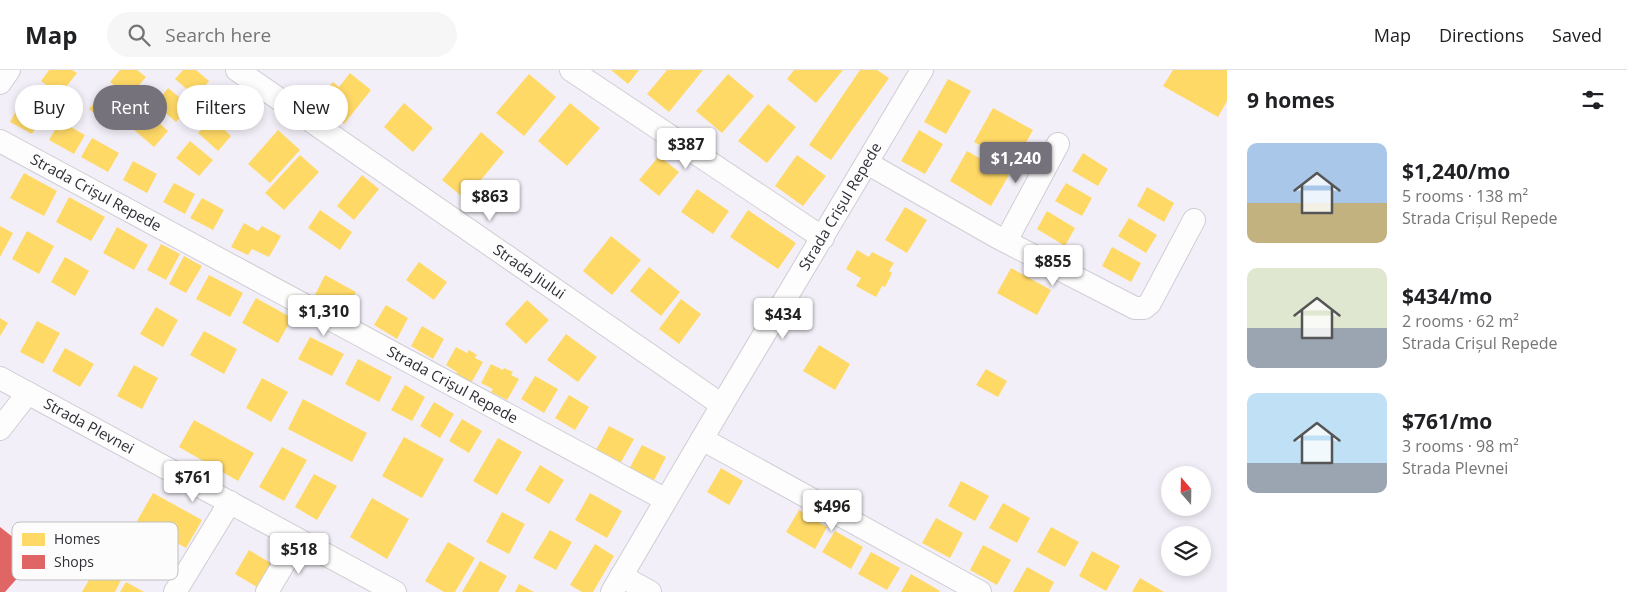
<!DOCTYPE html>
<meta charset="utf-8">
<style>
:root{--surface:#fff;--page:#f6f6f6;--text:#202124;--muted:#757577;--line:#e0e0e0;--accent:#76727b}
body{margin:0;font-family:"Open Sans",sans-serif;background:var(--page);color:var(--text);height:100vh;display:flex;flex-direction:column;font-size:19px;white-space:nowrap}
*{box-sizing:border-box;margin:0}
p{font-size:16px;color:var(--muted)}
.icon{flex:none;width:28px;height:28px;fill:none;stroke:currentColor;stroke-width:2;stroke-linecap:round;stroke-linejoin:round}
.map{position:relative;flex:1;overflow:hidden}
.panel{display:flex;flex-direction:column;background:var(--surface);width:400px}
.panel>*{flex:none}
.hud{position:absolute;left:15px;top:15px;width:475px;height:45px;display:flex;gap:10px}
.needle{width:32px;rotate:340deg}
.controls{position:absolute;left:1161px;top:396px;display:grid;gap:10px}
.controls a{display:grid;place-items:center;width:50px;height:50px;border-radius:50%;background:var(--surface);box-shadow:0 2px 8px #0003;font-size:25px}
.price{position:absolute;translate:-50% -42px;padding:0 11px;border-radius:5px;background:#fff;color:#222;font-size:16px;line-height:32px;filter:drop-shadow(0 1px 2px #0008)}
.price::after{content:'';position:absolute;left:50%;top:30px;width:15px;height:11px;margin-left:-8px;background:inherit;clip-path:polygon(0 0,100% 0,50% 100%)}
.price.on{background:var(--accent);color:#fff}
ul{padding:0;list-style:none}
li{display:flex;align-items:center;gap:15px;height:125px;padding:0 20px}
li span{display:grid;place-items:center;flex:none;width:140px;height:100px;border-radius:10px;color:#555}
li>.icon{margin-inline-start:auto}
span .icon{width:60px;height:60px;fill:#fffc;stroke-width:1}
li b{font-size:21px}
h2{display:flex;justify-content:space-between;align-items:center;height:60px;padding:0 20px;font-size:21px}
.tag{padding:0 18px;border-radius:22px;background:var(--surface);box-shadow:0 2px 8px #0003;font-size:18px;line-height:45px}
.tag.on{background:var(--accent);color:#fff}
header{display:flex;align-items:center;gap:30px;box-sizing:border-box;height:70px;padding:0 25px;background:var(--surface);border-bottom:1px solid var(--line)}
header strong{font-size:24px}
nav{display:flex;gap:28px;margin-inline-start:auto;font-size:18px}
.search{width:350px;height:45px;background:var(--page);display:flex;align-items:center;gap:12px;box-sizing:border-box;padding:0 18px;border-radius:28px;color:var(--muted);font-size:19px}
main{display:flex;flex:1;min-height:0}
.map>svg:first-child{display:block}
.homes{fill:#ffd966}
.shops{fill:#e06666}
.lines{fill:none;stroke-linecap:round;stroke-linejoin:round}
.minor-casing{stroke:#d0ccd4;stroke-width:24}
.minor{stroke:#fdfdfe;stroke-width:22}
.labels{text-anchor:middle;stroke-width:5;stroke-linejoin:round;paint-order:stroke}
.street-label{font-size:15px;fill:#322e37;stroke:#fcfcfc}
.key{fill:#fcfcfc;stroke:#bfbec1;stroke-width:1}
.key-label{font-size:14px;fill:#322e37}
</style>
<header>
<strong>Map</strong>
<div class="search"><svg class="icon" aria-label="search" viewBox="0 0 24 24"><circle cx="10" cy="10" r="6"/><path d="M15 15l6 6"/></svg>Search here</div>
<nav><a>Map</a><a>Directions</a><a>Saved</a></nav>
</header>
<main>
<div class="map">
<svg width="1227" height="522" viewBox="0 0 1227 522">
<rect width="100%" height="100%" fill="#f3eff8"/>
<path class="homes" d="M 49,0 L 72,0 L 77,3 L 60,25 L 41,11 Z
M 120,0 L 137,0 L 146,7 L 129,27 L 110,12 Z
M 183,0 L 196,0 L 209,11 L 196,27 L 175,9 Z
M 611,0 L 639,0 L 628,14 Z
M 667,0 L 703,0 L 669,42 L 647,24 Z
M 794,0 L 843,0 L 816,33 L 787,9 Z
M 860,0 L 877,0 L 889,8 L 831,90 L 809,75 Z
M 1173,0 L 1227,0 L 1227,31 L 1218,47 L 1163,16 Z
M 350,3 L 371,20 L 344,54 L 316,31 L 333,12 L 339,17 Z
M 529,4 L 556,27 L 524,66 L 496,43 Z
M 728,4 L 754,26 L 722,63 L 696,41 Z
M 948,9 L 971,21 L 946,64 L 924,52 Z
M 168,18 L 190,36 L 176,52 L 155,34 Z
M 106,19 L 123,34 L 107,54 L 89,39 Z
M 233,24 L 253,41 L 240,57 L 219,40 Z
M 22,30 L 45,42 L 32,64 L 10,52 Z
M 404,33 L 433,58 L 413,82 L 384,57 Z
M 570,33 L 600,58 L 567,96 L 538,71 Z
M 768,34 L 796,57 L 767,93 L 738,71 Z
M 993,38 L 1033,60 L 1014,94 L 974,72 Z
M 147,42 L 168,61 L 154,77 L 133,59 Z
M 212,48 L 231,66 L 218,81 L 198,63 Z
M 60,51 L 85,65 L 74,84 L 49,70 Z
M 278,60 L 300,80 L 270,113 L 248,94 Z
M 919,60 L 943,74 L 925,104 L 901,91 Z
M 481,62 L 504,82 L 465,129 L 442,110 Z
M 92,68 L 119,83 L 108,102 L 81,87 Z
M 190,71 L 213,90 L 199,106 L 176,88 Z
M 967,81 L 1009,105 L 991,136 L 950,111 Z
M 1083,83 L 1108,99 L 1098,116 L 1072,101 Z
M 300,85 L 319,102 L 284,140 L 265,123 Z
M 797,85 L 826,106 L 803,136 L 775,116 Z
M 659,86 L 679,102 L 659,126 L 639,110 Z
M 133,91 L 157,104 L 147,123 L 123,110 Z
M 24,103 L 57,121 L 44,146 L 10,128 Z
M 362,105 L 379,119 L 354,150 L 337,136 Z
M 174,113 L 195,124 L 185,144 L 163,132 Z
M 1066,113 L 1092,128 L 1082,146 L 1055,131 Z
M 1147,117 L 1174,133 L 1164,152 L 1137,136 Z
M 697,119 L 729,141 L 713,164 L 681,142 Z
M 69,127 L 105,147 L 91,171 L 56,152 Z
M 202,128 L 224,140 L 213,160 L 190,148 Z
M 905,137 L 927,150 L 907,183 L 885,170 Z
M 320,140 L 352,162 L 340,180 L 308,158 Z
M 748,140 L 796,173 L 778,199 L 730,167 Z
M 1047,141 L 1075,158 L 1065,176 L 1037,159 Z
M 1129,148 L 1157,165 L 1146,183 L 1118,166 Z
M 244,153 L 258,161 L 262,156 L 281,166 L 269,187 L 252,179 L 248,185 L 231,177 Z
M 0,156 L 13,163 L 0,187 Z
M 117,157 L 148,175 L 134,200 L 103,183 Z
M 27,161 L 54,176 L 39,204 L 12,189 Z
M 611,166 L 641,190 L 612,225 L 583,201 Z
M 161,174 L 180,184 L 166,210 L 147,200 Z
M 1112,177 L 1141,193 L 1131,212 L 1102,196 Z
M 857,180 L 869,187 L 872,182 L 894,193 L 889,201 L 892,203 L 885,217 L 882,216 L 876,227 L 856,216 L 861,208 L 846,199 Z
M 184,186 L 202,196 L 186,223 L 169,214 Z
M 65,187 L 89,201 L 75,226 L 51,212 Z
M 419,192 L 447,212 L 434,230 L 406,210 Z
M 649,197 L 680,222 L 661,246 L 630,221 Z
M 1011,198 L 1051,220 L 1037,245 L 997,223 Z
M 209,205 L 243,223 L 230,247 L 196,229 Z
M 325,205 L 356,222 L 346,241 L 315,225 Z
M 256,228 L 292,248 L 278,273 L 242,253 Z
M 681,229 L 701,244 L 679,274 L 659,259 Z
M 527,230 L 549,250 L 526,274 L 505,254 Z
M 386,235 L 408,248 L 397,269 L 374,255 Z
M 156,237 L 178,250 L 163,277 L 140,264 Z
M 0,248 L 8,253 L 0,266 Z
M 37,251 L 60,263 L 43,294 L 20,282 Z
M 422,256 L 444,269 L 433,289 L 411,276 Z
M 204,261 L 237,279 L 224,304 L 190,285 Z
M 566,264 L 597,287 L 578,312 L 547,290 Z
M 310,267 L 344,284 L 332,306 L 298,289 Z
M 819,275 L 850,294 L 835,320 L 803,301 Z
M 456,277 L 467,283 L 469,280 L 477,285 L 475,288 L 483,292 L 471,313 L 456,304 L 457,302 L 446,295 Z
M 65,278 L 94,294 L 80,317 L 52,301 Z
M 358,289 L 392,307 L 379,332 L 345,314 Z
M 491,294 L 503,300 L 504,298 L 513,302 L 511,305 L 519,309 L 507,330 L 491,322 L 493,319 L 481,313 Z
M 134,295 L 158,308 L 142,339 L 117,326 Z
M 986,299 L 1007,311 L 998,327 L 976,315 Z
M 535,306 L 558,319 L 544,343 L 521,329 Z
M 262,308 L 288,322 L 271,352 L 246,338 Z
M 405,315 L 425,327 L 412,351 L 391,340 Z
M 569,325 L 589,337 L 575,360 L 555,348 Z
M 303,329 L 367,363 L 352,392 L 288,359 Z
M 434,332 L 454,344 L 440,368 L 420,356 Z
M 462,349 L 482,361 L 469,383 L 449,371 Z
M 194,350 L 254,383 L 238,411 L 179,377 Z
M 609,356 L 634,369 L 620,394 L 596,380 Z
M 404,367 L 444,389 L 422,428 L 382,406 Z
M 498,368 L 522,382 L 497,425 L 473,411 Z
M 642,375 L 666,387 L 653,412 L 629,399 Z
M 282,377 L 307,390 L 284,431 L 259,417 Z
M 540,395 L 564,410 L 549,434 L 525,420 Z
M 721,398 L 743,411 L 729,435 L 707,422 Z
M 314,404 L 337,416 L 317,450 L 295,437 Z
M 961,411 L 989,426 L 975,451 L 948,436 Z
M 153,423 L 202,450 L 186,478 L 137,451 Z
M 590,423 L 622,441 L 607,468 L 575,450 Z
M 372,428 L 409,449 L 387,489 L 350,467 Z
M 1003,433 L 1030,448 L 1017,473 L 989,458 Z
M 799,440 L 827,457 L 815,479 L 786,462 Z
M 502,442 L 525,454 L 509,484 L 486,472 Z
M 936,448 L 963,463 L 950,488 L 922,473 Z
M 1051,457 L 1079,472 L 1065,497 L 1037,482 Z
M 550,460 L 572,472 L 556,500 L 533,488 Z
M 835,461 L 863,477 L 851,499 L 822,482 Z
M 448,472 L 475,488 L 455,522 L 444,522 L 425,511 Z
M 595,474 L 614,486 L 593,522 L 582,522 L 570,515 Z
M 983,475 L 1011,490 L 997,515 L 970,500 Z
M 249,480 L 274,495 L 260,519 L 235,504 Z
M 1092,481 L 1120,496 L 1106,521 L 1079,506 Z
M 871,482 L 900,498 L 887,520 L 858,504 Z
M 480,491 L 507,506 L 498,522 L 462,522 Z
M 97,496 L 121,510 L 115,522 L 82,522 Z
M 1027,497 L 1054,512 L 1049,522 L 1013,522 Z
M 911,504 L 940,521 L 939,522 L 901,522 Z
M 1140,508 L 1164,522 L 1132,522 Z
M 126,512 L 144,522 L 120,522 Z
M 519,514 L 534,522 L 515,522 Z"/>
<path class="shops" d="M 0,457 L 37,486 L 5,522 L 0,522 Z"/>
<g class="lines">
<g class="minor-casing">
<g id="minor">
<path id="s1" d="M 237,0 L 722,335"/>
<path d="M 571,0 L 823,168"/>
<path d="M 0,13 L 9,0"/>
<path id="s2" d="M 0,71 L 666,430"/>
<path d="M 867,93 L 997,167 L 1135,238 L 1144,238 L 1150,233 L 1194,150"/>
<path d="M 1006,171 L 1058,74"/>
<path id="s3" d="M 0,308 L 395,522"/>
<path d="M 0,359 L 28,323"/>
<path d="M 702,369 L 980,522"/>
<path d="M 621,506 L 650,522"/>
<path d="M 175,522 L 230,432"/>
<path d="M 267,522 L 298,470"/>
<path id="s4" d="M 612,522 L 722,335 L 922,0"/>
</g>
</g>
<use href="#minor" class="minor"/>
</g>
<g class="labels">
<g class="street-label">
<text dy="5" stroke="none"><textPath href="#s2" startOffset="109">Strada Crișul Repede</textPath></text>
<text dy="5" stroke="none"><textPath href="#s4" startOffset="448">Strada Crișul Repede</textPath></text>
<text dy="5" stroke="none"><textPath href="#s1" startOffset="355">Strada Jiului</textPath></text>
<text dy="5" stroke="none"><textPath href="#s2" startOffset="514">Strada Crișul Repede</textPath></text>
<text dy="5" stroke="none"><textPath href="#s3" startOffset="101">Strada Plevnei</textPath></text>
</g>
</g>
<rect x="12" y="452" width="166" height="58" rx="8" class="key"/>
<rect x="22" y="463" width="23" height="13" fill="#ffd966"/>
<rect x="22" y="485" width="23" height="14" fill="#e06666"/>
<g class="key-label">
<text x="54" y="474">Homes</text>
<text x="54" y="497">Shops</text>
</g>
</svg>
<div class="controls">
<a><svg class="needle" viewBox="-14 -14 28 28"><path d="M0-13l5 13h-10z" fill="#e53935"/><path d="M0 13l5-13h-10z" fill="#757577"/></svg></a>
<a><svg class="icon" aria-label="layers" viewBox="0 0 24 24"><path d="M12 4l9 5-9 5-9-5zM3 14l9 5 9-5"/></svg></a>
</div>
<b class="price" style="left:686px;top:100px">$387</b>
<b class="price on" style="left:1016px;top:114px">$1,240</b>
<b class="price" style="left:490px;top:152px">$863</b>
<b class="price" style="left:1053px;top:217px">$855</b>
<b class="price" style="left:324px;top:267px">$1,310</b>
<b class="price" style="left:783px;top:270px">$434</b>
<b class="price" style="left:193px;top:433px">$761</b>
<b class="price" style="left:832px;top:462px">$496</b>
<b class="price" style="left:299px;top:505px">$518</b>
<div class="hud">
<a class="tag">Buy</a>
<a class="tag on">Rent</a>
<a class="tag">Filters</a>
<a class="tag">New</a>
</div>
</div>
<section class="panel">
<h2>9 homes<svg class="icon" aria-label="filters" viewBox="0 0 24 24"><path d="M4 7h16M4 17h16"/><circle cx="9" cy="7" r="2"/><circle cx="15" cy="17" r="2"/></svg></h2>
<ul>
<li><span style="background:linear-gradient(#a9c7e8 60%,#c2b280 0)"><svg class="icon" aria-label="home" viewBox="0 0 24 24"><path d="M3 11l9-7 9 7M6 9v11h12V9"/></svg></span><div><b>$1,240/mo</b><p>5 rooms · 138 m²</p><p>Strada Crișul Repede</p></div></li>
<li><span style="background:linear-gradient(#dfe7d0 60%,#9aa5b1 0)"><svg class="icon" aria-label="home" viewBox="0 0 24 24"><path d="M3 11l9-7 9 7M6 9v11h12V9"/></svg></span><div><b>$434/mo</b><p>2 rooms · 62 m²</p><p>Strada Crișul Repede</p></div></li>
<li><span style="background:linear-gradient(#bfe0f5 70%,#9aa5b1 0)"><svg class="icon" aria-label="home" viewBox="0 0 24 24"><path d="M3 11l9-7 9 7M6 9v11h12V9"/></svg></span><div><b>$761/mo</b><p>3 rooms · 98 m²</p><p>Strada Plevnei</p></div></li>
</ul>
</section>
</main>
